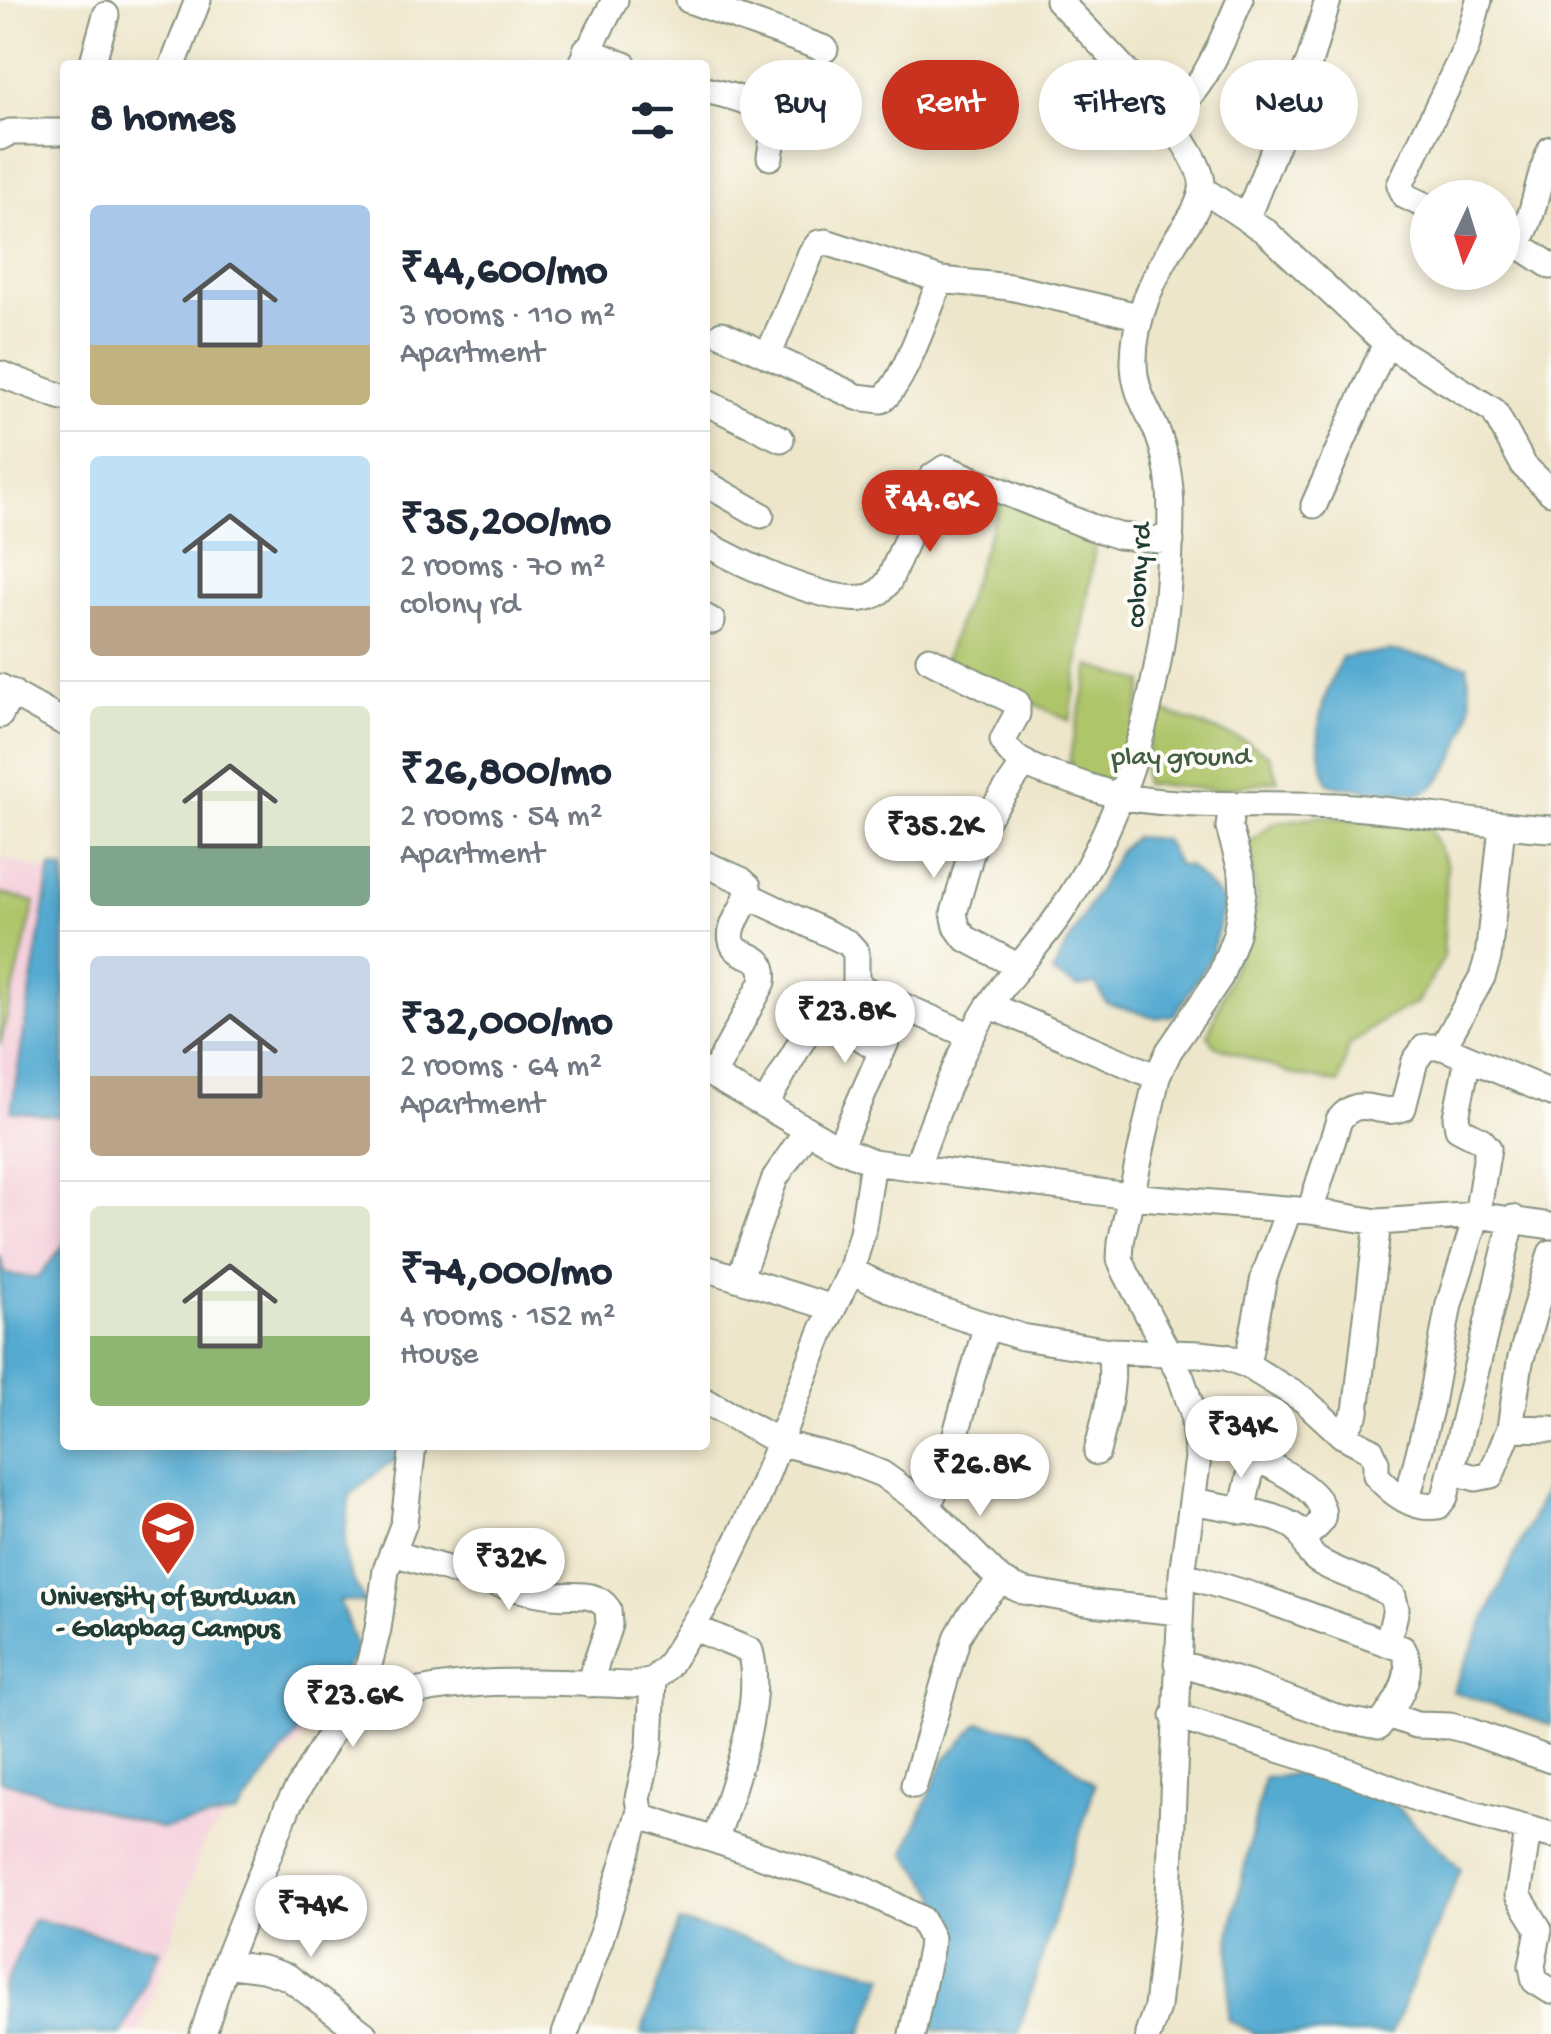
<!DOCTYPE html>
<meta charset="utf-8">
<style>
:root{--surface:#fff;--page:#f6f6f7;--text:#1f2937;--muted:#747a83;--line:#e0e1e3;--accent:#c8321e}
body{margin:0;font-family:"Gochi Hand",sans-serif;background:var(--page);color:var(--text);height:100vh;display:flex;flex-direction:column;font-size:38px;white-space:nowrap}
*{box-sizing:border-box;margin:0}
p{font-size:32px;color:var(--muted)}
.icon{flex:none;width:55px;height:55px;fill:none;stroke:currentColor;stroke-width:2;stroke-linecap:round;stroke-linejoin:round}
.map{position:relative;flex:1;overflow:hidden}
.side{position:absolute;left:60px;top:60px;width:650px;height:1390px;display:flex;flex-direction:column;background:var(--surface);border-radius:10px;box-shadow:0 5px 15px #0003}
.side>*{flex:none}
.banner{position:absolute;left:740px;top:60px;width:660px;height:90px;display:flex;gap:20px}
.needle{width:65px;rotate:184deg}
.tools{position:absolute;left:1410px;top:180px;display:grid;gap:20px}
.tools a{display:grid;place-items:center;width:110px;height:110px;border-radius:50%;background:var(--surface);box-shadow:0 5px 15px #0003;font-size:50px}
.price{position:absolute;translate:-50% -85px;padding:0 22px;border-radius:35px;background:#fff;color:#222;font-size:32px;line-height:65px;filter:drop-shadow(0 2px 5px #0008)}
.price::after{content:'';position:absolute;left:50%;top:60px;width:30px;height:22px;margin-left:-15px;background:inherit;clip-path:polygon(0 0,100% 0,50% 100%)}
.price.active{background:var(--accent);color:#fff}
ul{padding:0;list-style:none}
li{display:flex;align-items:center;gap:30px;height:250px;padding:0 30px}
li+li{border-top:2px solid var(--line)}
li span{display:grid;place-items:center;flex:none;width:280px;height:200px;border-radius:10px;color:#555}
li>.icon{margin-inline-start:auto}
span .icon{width:120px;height:120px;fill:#fffc;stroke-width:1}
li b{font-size:42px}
h2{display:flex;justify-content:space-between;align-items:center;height:120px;padding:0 30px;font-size:42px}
.pill{padding:0 35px;border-radius:45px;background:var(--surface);box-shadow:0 5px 15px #0003;font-size:35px;line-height:90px}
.pill.active{background:var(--accent);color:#fff}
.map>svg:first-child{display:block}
.built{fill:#f5cfdb}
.green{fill:#afc56a;stroke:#67814f;stroke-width:2.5}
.water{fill:#55aad1;stroke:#3a7482;stroke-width:2.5}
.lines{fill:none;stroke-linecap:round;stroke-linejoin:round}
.minor-casing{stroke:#86927f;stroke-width:29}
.minor{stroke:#fff;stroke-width:25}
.labels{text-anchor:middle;stroke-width:8;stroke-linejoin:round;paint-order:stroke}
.street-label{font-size:28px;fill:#1f3d34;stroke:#fdfcf7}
.park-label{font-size:28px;fill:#435f42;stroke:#fdfcf7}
.poi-label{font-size:28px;font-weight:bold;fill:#1f3d34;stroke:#fdfcf7}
</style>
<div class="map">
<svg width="1551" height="2034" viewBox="0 0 1551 2034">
<rect width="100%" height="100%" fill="#fdfcf7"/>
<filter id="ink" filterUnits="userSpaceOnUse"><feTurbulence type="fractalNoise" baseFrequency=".01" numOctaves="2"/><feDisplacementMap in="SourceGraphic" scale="20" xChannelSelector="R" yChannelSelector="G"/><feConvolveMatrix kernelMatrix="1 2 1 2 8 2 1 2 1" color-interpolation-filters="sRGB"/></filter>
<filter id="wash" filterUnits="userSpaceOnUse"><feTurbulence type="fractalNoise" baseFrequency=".0048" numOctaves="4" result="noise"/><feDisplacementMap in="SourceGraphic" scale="40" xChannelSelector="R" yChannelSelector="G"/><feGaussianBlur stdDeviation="2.25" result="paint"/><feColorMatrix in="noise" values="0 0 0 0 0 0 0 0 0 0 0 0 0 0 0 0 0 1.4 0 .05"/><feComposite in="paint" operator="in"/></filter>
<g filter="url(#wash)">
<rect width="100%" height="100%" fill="#eee6ca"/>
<path class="built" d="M 0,858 L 65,876 L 65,1445 L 341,1445 L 331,1710 L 204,1841 L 139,2034 L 0,2034 Z"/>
<path class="green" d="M 1008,479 L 1098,524 L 1070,721 L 945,660 Z
M 1090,666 L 1144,682 L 1121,792 L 1069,777 C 1069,738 1084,704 1090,666 Z
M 1157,709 L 1243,740 L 1269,755 L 1278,780 L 1217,790 L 1144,784 L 1144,766 Z
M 1320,816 L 1429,827 L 1447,865 L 1443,959 L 1417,1003 L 1384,1019 L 1349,1046 L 1339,1083 L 1291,1074 L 1214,1045 L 1208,1035 L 1257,904 L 1249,843 L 1273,823 Z
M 0,893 L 35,902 L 0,1045 Z"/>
<path class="water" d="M 1394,651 L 1467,665 C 1468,677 1471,691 1471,704 C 1470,730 1445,791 1417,794 L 1344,787 L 1328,783 C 1310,732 1320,704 1342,657 Z
M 1134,837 L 1164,839 L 1178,866 L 1188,866 L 1225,902 L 1210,959 L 1174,1015 L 1157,1018 L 1106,1003 L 1096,984 L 1077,987 L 1052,973 L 1119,851 Z
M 51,867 L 65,870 L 65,1117 L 11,1111 Z
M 65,1244 L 65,1445 L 404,1445 L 402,1458 L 386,1465 L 350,1495 C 343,1545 338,1559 366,1603 L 339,1600 L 358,1652 L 237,1814 L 162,1829 L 0,1780 L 0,1256 L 5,1274 L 37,1278 Z
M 1551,1477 L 1551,1725 L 1452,1691 Z
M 979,1723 L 1030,1732 L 1095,1785 L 1018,2034 L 958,2034 L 928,2028 L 950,1954 L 938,1895 L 905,1852 L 944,1760 Z
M 1308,1773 L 1379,1790 L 1461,1869 L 1391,2034 L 1256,2034 L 1228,2020 L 1231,1929 L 1264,1778 Z
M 33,1919 L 159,1949 L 122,2034 L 0,2034 L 3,1990 Z
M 679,1922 L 885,1975 L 862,2034 L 641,2034 Z"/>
</g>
<g filter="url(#ink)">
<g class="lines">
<g class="minor-casing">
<path id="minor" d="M 689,0 L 825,49
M 586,50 L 624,65
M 92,65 L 106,15
M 173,65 L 198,0
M 581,65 L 615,0
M 705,90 C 731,96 760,101 775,125 L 770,157
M 1167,119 C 1208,83 1218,49 1240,0
M 0,137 L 10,132 L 65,132
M 1202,189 L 1265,231 L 1386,343 L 1494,411 L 1524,466 L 1551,492
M 1428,207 L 1405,196 L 1400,185 L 1466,48 L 1479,0
M 1247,217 L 1310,60 L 1328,0
M 1502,234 L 1551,266
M 1519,242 C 1536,213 1536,180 1551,149
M 722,334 L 857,397 L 882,400 C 905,383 928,308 941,280
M 768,356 L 811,253 L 819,243 L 826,242 L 941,280 L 1010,287 L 1138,316
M 0,374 L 62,397
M 705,402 L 781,439
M 705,483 L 761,515
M 1314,505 L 1386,343
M 705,543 C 740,563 824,603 863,598 C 876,597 882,590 889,581 L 933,476 L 945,468 L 1091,527 L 1119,536 L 1171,541
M 705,617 L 712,621
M 929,659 L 1017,703 L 1017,714 L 1003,740 C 1011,763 1044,773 1066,779 C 1085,785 1105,793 1124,797 C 1200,810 1277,801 1353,807 C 1420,813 1484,825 1551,829
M 0,687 L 65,723
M 0,715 L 12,692
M 705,864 L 741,880 L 748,886 C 750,905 727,923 732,941 C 737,962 768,948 763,982 L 713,1075
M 749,896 L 848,943 L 856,952 L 856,981 L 864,989 L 971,1036
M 1019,967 L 965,938 L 957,927 L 954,913 L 977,832 L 1025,763
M 989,1005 L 1157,1077
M 1443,1047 L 1482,977 L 1488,958 L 1502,826
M 705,1071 L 839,1148 L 873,1162 L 1129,1196 L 1310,1211 L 1378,1222 L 1477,1215 L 1551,1226
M 765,1105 L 809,1028 C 832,1012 861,1039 882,1051
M 839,1148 L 902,1006
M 916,1168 C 936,1114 956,1058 987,1009 C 1010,972 1042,943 1065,906 C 1133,800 1166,672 1170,547 C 1172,509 1172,470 1158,434 C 1148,409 1135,394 1134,364 C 1133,318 1154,275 1178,237 C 1188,223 1199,207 1202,190 C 1209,148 1089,33 1058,0
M 1310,1211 L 1339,1120 C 1361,1092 1377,1118 1403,1108 L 1415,1061 L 1425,1047 L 1443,1047 L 1551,1093
M 705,1268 L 833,1308
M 851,1271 L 921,1304 L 1022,1337 L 1110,1351 L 1200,1354 L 1226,1357 L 1247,1365 L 1304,1400 L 1342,1435 L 1371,1450 L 1376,1462 L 1376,1475 C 1391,1493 1414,1510 1438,1506 L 1445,1497 L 1513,1218
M 740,1277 L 775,1178 L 807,1130
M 1247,1365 L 1264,1277 L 1289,1209
M 705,1401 L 781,1443 L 849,1461 L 882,1474 L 928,1507 L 1001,1581 L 1023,1591 L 1092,1603 L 1180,1612
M 1510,1428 L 1520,1362 L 1551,1253
M 1195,1433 C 1219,1442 1377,1499 1303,1536
M 1342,1435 L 1356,1412 L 1378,1222
M 1097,1452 C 1105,1418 1116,1386 1110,1351
M 1451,1471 L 1476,1478 L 1491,1475 L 1510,1428 L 1551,1429
M 1407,1500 L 1430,1409 L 1449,1304 L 1477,1215 L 1488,1148 L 1481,1140 L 1458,1128 L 1456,1117 L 1468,1058
M 1192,1501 C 1219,1507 1275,1512 1296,1528 C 1307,1537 1304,1551 1317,1560 C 1340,1575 1370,1580 1393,1596 L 1396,1609 L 1388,1643
M 928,1507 L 951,1451 L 986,1328
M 1242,1511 L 1254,1457
M 392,1553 C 444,1567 498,1587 551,1595 C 571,1598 594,1589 608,1609 L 609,1625 L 589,1684
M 692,1627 L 750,1651 C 765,1705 732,1786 716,1839
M 1177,1663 L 1248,1684 L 1341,1719 L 1379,1726 C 1395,1706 1417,1673 1403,1649 L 1261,1598 L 1182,1574
M 653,1680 L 650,1745 L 638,1798 L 640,1811 L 647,1818 L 863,1889 L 921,1919 L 931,1938 L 930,1950 L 912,2034
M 342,1715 C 437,1673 530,1682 632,1685 L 653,1680 L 668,1666 L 711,1596 L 754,1507 L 822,1331 L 851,1271 L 862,1233 L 873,1162
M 1388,1715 L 1416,1725 L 1450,1726 L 1466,1730 L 1551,1760
M 1174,1716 L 1345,1770 L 1421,1800 L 1551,1835
M 914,1785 L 958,1636 L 970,1615 L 1001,1581
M 1528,1831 L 1518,1895 L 1539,1929 L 1532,1966 L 1535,1981 L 1551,1991
M 225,1964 L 263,1969 L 288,1977 L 364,2034
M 203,2034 L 225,1964 L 288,1806 L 368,1669 L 378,1629 L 386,1570 L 404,1523 L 413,1445
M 565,2034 L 600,1940 L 640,1811
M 1148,2034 L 1157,2007 L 1169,1896 L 1182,1574 L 1198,1458 L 1193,1413 L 1181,1377 L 1126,1273 L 1120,1259 L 1121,1242 L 1157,1077 L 1169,1051 L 1220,977 L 1236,934 L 1243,892 L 1242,874 L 1229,827 L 1232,805"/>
</g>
<use href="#minor" class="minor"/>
</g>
</g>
<defs>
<g id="university-pin" transform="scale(2.875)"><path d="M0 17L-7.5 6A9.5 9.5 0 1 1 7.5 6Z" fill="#c8321e" stroke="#fdfcf7"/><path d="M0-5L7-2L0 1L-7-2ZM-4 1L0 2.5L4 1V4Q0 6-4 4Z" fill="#fff"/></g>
</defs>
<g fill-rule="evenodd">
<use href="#university-pin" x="168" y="1528"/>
</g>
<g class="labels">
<g class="street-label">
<text transform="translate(1136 575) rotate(-86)" y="10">colony rd</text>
</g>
<g class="park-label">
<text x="1181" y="764">play ground</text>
</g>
<g class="poi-label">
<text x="168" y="1604">University of Burdwan<tspan x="168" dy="32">- Golapbag Campus</tspan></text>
</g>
</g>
</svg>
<div class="tools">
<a><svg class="needle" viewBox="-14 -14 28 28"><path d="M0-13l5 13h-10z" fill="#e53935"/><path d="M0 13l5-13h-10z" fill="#747a83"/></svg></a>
</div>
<b class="price active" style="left:930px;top:555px">₹44.6K</b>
<b class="price" style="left:934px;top:881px">₹35.2K</b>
<b class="price" style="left:845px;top:1066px">₹23.8K</b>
<b class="price" style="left:1241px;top:1481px">₹34K</b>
<b class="price" style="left:980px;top:1519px">₹26.8K</b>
<b class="price" style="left:509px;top:1613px">₹32K</b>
<b class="price" style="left:353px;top:1750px">₹23.6K</b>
<b class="price" style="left:311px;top:1960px">₹74K</b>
<div class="banner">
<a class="pill">Buy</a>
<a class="pill active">Rent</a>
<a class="pill">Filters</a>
<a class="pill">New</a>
</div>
<section class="side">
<h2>8 homes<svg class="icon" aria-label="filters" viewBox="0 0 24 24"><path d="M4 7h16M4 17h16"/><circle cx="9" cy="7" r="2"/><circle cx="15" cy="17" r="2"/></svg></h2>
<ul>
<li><span style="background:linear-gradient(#a9c7e8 70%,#c2b280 0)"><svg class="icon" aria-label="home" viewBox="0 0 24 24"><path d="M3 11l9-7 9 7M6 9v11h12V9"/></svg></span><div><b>₹44,600/mo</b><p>3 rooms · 110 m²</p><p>Apartment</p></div></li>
<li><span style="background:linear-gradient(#bfe0f5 75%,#b9a48a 0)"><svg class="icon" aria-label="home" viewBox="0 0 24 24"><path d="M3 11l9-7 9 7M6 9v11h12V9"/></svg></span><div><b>₹35,200/mo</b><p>2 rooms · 70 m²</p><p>colony rd</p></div></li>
<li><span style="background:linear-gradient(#dfe7d0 70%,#7fa58c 0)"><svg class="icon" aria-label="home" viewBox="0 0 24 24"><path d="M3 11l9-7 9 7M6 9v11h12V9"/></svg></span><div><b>₹26,800/mo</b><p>2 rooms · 54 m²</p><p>Apartment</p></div></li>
<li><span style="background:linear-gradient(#c9d6e8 60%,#b9a48a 0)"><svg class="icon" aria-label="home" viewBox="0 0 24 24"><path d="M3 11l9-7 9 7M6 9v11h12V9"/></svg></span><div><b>₹32,000/mo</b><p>2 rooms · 64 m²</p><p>Apartment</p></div></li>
<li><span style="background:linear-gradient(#dfe7d0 65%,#8fb573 0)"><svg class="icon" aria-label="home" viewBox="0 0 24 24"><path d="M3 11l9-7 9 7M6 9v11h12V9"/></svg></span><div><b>₹74,000/mo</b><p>4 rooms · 152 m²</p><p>House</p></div></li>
</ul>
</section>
</div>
